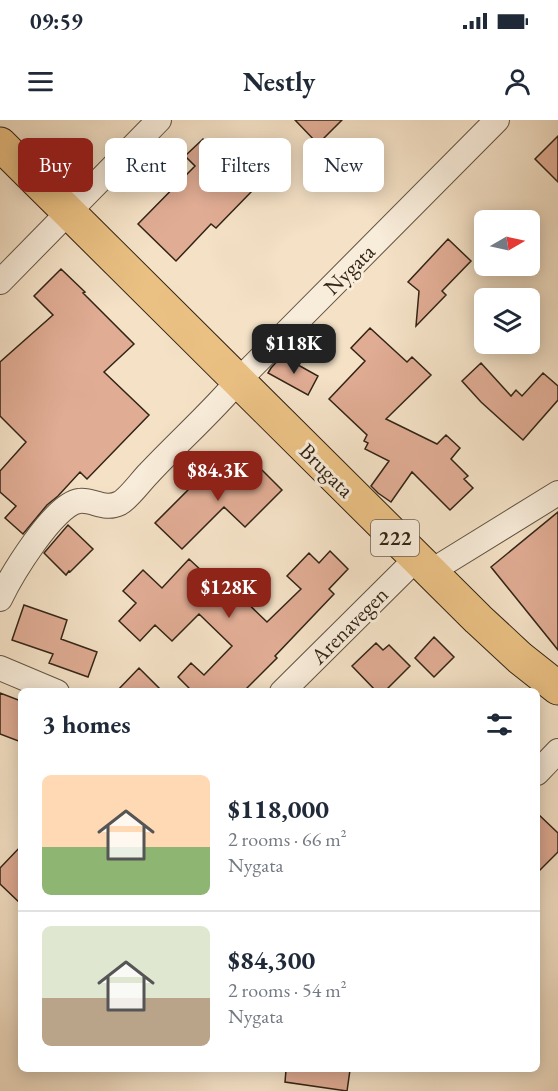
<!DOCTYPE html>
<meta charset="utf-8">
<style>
:root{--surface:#fff;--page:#f2f2f3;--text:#1f2937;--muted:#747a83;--line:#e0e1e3;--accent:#8f2418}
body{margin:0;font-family:"EB Garamond",serif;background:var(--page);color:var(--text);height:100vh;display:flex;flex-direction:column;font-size:22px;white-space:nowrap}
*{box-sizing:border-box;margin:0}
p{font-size:20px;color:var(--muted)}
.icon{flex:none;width:33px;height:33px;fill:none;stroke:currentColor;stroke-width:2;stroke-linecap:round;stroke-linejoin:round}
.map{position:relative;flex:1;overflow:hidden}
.sheet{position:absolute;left:18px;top:568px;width:522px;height:384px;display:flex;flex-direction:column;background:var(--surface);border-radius:9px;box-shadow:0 3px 15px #0003}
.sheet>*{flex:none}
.banner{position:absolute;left:18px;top:18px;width:522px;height:54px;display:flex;gap:12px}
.needle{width:39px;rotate:81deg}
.fabs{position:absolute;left:474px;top:90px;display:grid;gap:12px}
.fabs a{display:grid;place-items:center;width:66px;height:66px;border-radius:9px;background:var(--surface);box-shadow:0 3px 15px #0003;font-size:30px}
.price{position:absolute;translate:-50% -51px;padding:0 14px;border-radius:12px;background:var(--accent);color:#fff;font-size:20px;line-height:39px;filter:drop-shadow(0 2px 3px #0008)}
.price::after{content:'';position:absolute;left:50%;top:36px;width:18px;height:14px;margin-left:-9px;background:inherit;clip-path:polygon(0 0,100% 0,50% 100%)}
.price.selected{background:#222;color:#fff}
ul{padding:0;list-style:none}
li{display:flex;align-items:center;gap:18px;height:150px;padding:0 24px}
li+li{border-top:2px solid var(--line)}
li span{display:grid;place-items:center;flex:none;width:168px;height:120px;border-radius:9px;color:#555}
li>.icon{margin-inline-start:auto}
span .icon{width:72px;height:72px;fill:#fffc;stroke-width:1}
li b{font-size:26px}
h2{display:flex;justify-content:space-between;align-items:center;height:72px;padding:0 24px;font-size:26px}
.chip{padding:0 21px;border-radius:9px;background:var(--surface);box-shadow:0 3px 15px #0003;font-size:21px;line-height:54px}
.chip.selected{background:var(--accent);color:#fff}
.status{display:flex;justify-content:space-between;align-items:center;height:42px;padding:0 30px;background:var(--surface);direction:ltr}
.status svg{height:16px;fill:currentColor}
header{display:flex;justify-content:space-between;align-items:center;height:78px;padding:0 24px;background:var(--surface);font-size:27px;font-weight:700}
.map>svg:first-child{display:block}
.building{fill:#e0ac94;stroke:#322415;stroke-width:1.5}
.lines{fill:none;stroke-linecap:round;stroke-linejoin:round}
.street-casing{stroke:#625341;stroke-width:26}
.primary-casing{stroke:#322415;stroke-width:35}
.street{stroke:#f8ecda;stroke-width:24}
.primary{stroke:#eac083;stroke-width:33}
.labels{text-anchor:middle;stroke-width:6;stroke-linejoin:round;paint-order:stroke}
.shield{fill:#f8ecda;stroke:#6d6050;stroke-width:1.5}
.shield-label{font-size:21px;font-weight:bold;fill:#322415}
.street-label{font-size:22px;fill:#322415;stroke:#f8ecda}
</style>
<div class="status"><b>09:59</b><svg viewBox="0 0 49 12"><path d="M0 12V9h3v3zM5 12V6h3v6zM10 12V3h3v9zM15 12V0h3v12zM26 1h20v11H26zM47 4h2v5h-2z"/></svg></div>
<header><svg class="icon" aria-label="menu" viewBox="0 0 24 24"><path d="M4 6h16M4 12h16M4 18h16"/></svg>Nestly<svg class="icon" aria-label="person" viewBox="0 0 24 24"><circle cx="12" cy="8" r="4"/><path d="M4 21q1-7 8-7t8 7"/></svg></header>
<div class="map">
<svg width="558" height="971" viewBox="0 0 558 971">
<rect width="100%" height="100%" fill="#f4e1c6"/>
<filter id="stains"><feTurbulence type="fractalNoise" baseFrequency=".00333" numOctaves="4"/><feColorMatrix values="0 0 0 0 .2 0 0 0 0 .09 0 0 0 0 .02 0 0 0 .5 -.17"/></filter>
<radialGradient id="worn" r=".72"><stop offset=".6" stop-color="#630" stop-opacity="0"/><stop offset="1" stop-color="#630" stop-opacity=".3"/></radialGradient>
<path class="building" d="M 295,0 L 342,0 L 318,24 Z
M 558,16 L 558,62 L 535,39 Z
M 203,19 L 253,70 L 216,108 L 211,104 L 176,141 L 138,104 L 195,46 L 185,36 Z
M 448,119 L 471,141 L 442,171 L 446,175 L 416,206 L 419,171 L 408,162 Z
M 61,149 L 85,172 L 83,173 L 134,224 L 104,252 L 149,295 L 87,359 L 80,352 L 58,376 L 47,385 L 23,414 L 5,398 L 16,386 L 0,372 L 0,351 L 26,322 L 0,296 L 0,242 L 53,195 L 34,176 Z
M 370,208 L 407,242 L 412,237 L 431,255 L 386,299 L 437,324 L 446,315 L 460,328 L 451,339 L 468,356 L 464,359 L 473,368 L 450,390 L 412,352 L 391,382 L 378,373 L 371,366 L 389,341 L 365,329 L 368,323 L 364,321 L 367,315 L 329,279 L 365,241 L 351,228 Z
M 282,236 L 318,256 L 308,275 L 268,253 L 271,248 Z
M 481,243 L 511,276 L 516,270 L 522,276 L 543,253 L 558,266 L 558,280 L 523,320 L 481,282 L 462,261 Z
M 230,345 L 245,360 L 258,346 L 282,370 L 245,407 L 224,387 L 182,429 L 155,403 L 209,349 L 219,357 Z
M 558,392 L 558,530 L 491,447 Z
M 68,405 L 93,429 L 70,452 L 69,451 L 66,455 L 44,433 Z
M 330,431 L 348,449 L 329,469 L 334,474 L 275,536 L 277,538 L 243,572 L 188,572 L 190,569 L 178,557 L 191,543 L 204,555 L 232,526 L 199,494 L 172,521 L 155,505 L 140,521 L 119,501 L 136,483 L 123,471 L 143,450 L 162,468 L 189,439 L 234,481 L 239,475 L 267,502 L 301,469 L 287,456 L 309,433 L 319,443 Z
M 24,485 L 67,500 L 61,519 L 97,532 L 88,557 L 49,543 L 53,534 L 12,520 Z
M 434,517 L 454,537 L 434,557 L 415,538 Z
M 376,523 L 383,530 L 389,525 L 410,546 L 384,572 L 377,572 L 352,546 Z
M 139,548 L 163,572 L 116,572 Z
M 0,573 L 21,581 L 21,622 L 0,614 Z
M 537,693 L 558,713 L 558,732 L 537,753 Z
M 21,726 L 21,784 L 0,764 L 0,748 Z
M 286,950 L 350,950 L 347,971 L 285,962 Z"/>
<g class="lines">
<g class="street-casing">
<path id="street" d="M 0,162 L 159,0
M 430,452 L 558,373
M 0,479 C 11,456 54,384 79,381 C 93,379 104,391 120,383 C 129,378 141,361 149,353 C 178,322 210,294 238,261 L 497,0
M 0,548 L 57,572
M 282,572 L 416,439
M 537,653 L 558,631"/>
</g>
<g class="primary-casing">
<path id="primary" d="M 0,24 L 478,499 L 520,538 L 558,568"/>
</g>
<use href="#street" class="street"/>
<use href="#primary" class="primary"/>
</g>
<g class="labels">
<rect class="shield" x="371" y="400" width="48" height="36" rx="4.5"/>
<g class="shield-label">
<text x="395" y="425">222</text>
</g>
<g class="street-label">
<text transform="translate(349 149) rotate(-45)" y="8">Nygata</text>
<text transform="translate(327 350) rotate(45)" y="8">Brugata</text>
<text transform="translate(349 505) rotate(-45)" y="8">Arenavegen</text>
</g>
</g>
<rect width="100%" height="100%" filter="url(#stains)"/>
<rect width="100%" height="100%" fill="url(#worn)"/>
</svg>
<div class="fabs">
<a><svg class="needle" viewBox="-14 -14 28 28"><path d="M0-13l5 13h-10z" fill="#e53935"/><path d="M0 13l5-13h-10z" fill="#747a83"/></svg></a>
<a><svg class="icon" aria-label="layers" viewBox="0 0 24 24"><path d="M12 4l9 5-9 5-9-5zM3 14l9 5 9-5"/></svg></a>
</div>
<b class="price selected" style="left:294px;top:255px">$118K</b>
<b class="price" style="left:218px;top:382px">$84.3K</b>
<b class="price" style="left:229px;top:499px">$128K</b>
<div class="banner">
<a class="chip selected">Buy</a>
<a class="chip">Rent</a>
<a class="chip">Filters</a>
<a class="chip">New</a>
</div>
<section class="sheet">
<h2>3 homes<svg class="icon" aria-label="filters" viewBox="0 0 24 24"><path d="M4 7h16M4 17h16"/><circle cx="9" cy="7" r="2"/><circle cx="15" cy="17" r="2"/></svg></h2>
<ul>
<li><span style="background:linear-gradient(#ffd9b3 60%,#8fb573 0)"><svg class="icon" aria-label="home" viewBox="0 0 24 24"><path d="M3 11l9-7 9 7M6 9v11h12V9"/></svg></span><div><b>$118,000</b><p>2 rooms · 66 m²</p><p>Nygata</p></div></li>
<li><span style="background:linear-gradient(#dfe7d0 60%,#b9a48a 0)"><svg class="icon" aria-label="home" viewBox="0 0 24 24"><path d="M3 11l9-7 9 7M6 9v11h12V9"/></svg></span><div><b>$84,300</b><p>2 rooms · 54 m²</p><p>Nygata</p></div></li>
</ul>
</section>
</div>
